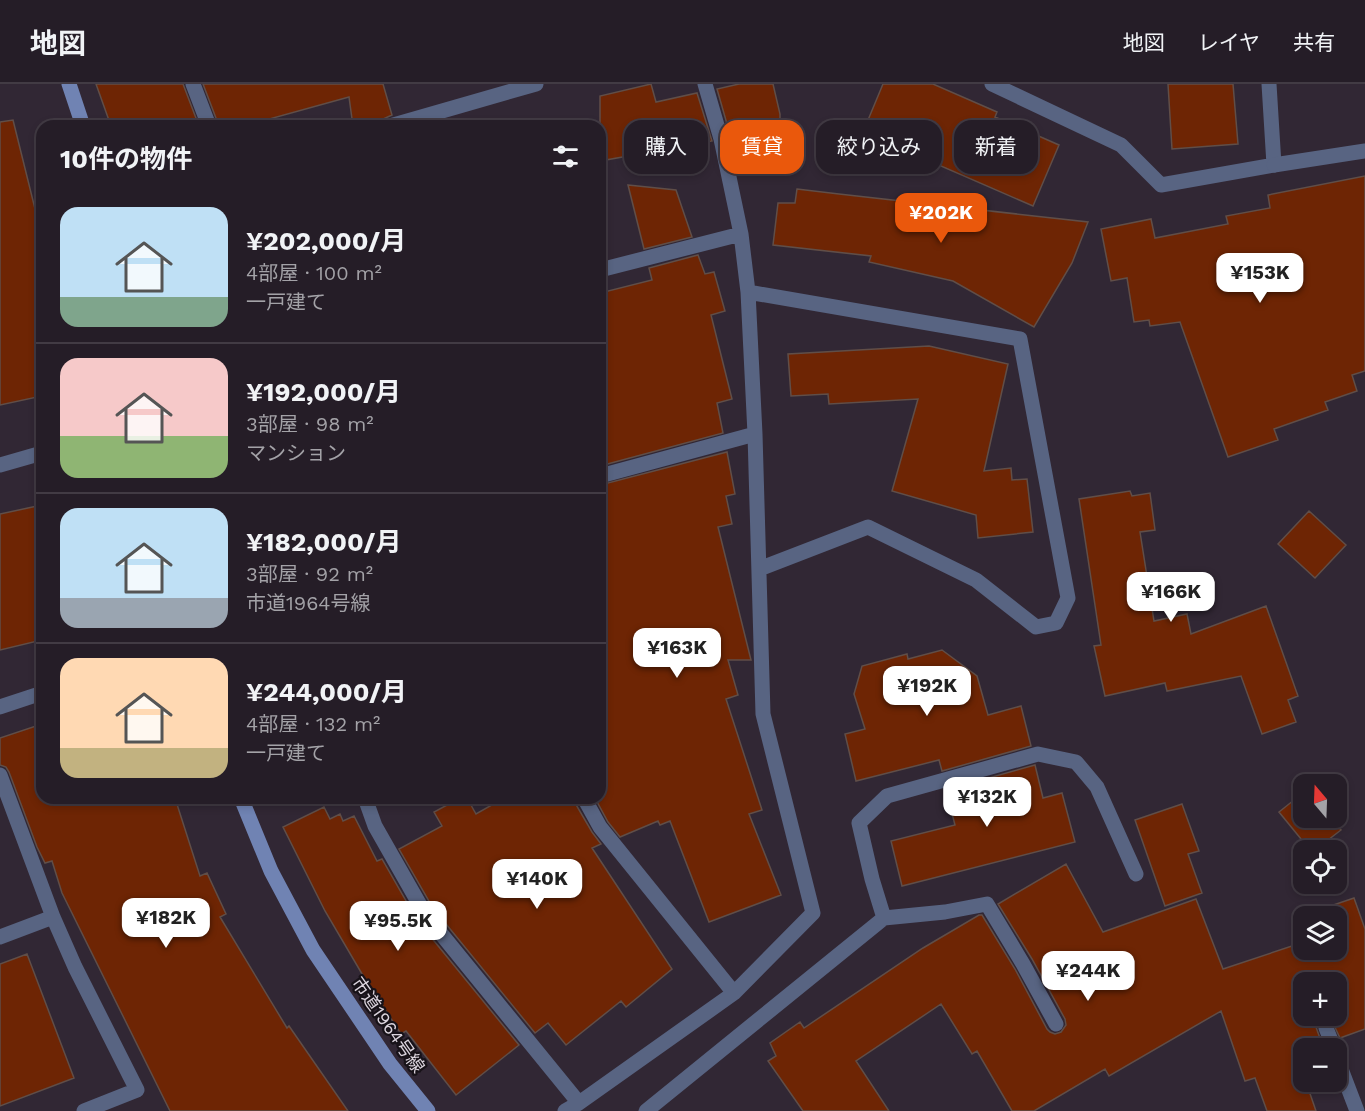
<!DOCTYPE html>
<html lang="ja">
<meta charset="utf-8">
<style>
:root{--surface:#251d27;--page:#312a33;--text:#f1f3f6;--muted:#a3a2a7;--line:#423b44;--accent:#ea580c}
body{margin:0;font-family:"Work Sans","Noto Sans JP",sans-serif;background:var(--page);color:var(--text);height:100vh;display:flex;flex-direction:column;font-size:22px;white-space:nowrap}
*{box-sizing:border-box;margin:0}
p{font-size:20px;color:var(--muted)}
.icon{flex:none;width:33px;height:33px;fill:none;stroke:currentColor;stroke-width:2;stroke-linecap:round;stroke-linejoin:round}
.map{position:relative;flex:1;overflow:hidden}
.panel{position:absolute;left:36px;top:36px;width:570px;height:684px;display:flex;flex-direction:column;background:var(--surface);border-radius:18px;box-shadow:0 3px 9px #0003,0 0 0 2px var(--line)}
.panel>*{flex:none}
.banner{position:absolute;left:624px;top:36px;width:570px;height:54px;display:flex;gap:12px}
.needle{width:39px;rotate:341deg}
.tools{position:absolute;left:1293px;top:690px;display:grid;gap:12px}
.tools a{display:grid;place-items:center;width:54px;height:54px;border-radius:12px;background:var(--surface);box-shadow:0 3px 9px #0003,0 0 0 2px var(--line);font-size:30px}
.price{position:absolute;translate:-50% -51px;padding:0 14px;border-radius:12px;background:#fff;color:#222;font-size:20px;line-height:39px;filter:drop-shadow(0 2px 3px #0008)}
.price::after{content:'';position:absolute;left:50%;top:36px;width:18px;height:14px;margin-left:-9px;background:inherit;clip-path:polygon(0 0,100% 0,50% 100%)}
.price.active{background:var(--accent);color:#fff}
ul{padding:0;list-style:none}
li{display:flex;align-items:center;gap:18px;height:150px;padding:0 24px}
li+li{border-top:2px solid var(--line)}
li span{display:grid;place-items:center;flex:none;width:168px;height:120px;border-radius:18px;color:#555}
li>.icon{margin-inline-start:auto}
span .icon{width:72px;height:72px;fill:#fffc;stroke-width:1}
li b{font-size:26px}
h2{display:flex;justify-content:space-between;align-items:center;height:72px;padding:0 24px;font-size:26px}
.tag{padding:0 21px;border-radius:18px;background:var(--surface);box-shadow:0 3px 9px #0003,0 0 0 2px var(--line);font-size:21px;line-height:54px}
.tag.active{background:var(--accent);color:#fff}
header{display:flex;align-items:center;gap:36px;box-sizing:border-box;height:84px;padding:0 30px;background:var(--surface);border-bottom:2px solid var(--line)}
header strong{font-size:28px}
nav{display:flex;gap:33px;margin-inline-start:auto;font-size:21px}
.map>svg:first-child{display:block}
.building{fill:#6e2504;stroke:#604e48;stroke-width:1.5;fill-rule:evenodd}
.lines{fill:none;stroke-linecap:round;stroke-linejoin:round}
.lane{stroke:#586482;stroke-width:15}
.street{stroke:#586482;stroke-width:15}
.secondary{stroke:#7083b3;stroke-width:15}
.labels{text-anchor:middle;stroke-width:4.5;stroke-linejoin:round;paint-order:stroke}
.street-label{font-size:18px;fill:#dbd4dd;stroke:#171218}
</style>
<header>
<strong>地図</strong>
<nav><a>地図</a><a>レイヤ</a><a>共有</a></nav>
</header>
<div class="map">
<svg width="1365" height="1027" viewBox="0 0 1365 1027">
<rect width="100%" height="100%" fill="#312734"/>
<path class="building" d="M 96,0 L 183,0 L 199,42 L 111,42 Z
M 203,0 L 383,0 L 392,31 L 383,35 L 381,42 L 353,42 L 349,13 L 244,42 L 219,42 Z
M 651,0 L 656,18 L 697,9 L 712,57 L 600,77 L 600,12 Z
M 739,0 L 773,0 L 780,30 L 780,46 L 731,54 L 717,5 Z
M 883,0 L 933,0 L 997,28 L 995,33 L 1059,61 L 1033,122 L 863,48 Z
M 1168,0 L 1233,0 L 1238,60 L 1172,65 Z
M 13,36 L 42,153 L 42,312 L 0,321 L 0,38 Z
M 1365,92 L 1365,287 L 1352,291 L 1357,307 L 1325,318 L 1328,326 L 1274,345 L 1278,356 L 1228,373 L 1180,238 L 1150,242 L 1149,236 L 1134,238 L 1127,194 L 1111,197 L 1101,145 L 1151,135 L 1155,154 L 1228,140 L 1226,132 L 1270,124 L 1268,111 Z
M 628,101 L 676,106 L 692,153 L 644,165 Z
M 797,105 L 839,110 L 1088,138 L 1072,179 L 1034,243 L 953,197 L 869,178 L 871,172 L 773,161 L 778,119 L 795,119 Z
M 698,171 L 705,190 L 714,188 L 725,227 L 711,231 L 732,315 L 717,319 L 723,349 L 600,382 L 600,209 L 652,196 L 649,184 Z
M 929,262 L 1008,280 L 984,387 L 1011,384 L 1012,396 L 1027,395 L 1033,448 L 978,454 L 976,431 L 892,407 L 918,315 L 829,320 L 828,310 L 791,312 L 788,270 Z
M 727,368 L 735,410 L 726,412 L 732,440 L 718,443 L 751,576 L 728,576 L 738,611 L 726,615 L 762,726 L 749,730 L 781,811 L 709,838 L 670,737 L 660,741 L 658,737 L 620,753 L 608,738 L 595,714 L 600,714 L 600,401 Z
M 1130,407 L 1132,412 L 1150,409 L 1155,446 L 1140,448 L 1154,537 L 1187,530 L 1191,550 L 1266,522 L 1298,612 L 1288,616 L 1296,638 L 1262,650 L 1241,592 L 1167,607 L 1165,599 L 1105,612 L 1094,562 L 1101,561 L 1079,415 Z
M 42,421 L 42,556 L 0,566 L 0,430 Z
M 1309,427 L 1346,461 L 1315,494 L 1278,460 Z
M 942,566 L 977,592 L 988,631 L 1021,622 L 1031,662 L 942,687 L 939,676 L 856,697 L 845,650 L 865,645 L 854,610 L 862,582 L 907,570 L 908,575 Z
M 42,640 L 42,714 L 175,714 L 200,792 L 207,789 L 226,830 L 220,833 L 287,944 L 289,942 L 348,1027 L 170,1027 L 62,809 L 52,777 L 45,779 L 37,763 L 9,688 L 6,683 L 0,681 L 0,654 Z
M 1035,681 L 1043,714 L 1062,709 L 1075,758 L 902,802 L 891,757 L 955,741 L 946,706 Z
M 1304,708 L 1304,734 L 1331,734 L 1341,746 L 1315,766 L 1310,766 L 1279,728 Z
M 460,714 L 467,714 L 476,730 L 504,714 L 574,714 L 575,719 L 592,748 L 601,760 L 592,764 L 672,885 L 626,923 L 621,917 L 566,961 L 548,939 L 535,949 L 433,824 L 399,765 L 442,742 L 434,728 Z
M 1182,720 L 1199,767 L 1188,770 L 1202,809 L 1165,822 L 1135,736 Z
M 324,723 L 330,735 L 340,730 L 343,737 L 354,732 L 377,777 L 382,775 L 417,836 L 519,961 L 456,1011 L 406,947 L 401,950 L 365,895 L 325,827 L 283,743 Z
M 1066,780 L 1103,848 L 1196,815 L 1223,885 L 1301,859 L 1294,840 L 1304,837 L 1304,866 L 1336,866 L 1336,832 L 1311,832 L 1310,829 L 1354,814 L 1365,845 L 1365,945 L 1340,954 L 1332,937 L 1328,935 L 1323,935 L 1319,938 L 1316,943 L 1322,960 L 1308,964 L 1304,964 L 1304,966 L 1296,969 L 1304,991 L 1304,998 L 1306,998 L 1316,1027 L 1267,1027 L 1255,994 L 1245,997 L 1221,927 L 1109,992 L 1105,985 L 1034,1027 L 1012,1027 L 977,967 L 972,970 L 941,920 L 856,977 L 889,1027 L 803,1027 L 768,977 L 776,972 L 770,959 L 800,938 L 804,944 L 923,864 L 979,831 L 982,831 L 1015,885 L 1047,945 L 1050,948 L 1055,950 L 1061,948 L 1066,941 L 1065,935 L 1032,875 L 998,820 ZM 1304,898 L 1336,898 L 1336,932 L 1304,932 Z
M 27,870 L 74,994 L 0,1022 L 0,880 Z"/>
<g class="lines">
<path class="lane" d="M 992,0 L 1121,61 L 1161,101 L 1274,81 L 1269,0"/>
<path class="street" d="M 193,0 L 209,42
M 390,42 L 536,0
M 1274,81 L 1365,67
M 600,186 L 741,150
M 748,208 L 1020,255 L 1068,514 L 1056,539 L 1036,543 L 976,496 L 868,443 L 759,485
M 0,381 L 42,369
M 600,392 L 755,350
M 0,623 L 42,609
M 0,691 L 53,833 L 75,883 L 137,1006 L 84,1027
M 365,714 L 375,742 L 425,830 L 579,1019
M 584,714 L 600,743 L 734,909
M 884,834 L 872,795 L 859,739 L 887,712 L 1038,670 L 1076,678 L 1097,703 L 1136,790
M 0,853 L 53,833
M 1326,944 L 1334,964
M 1336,972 L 1357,1027
M 565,1027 L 579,1019 L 734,909 L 813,829 L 763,630 L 755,350 L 748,208 L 741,150 L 721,55 L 705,0
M 646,1027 L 884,834 L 945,828 L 987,820 L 1023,880 L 1056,940"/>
<path class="secondary" d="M 69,0 L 83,42
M 241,714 L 271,787 L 313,866 L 390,980 L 428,1027"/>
</g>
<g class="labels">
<g class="street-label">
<text transform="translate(388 941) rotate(55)" y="6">市道1964号線</text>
</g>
</g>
</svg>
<div class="tools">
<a><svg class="needle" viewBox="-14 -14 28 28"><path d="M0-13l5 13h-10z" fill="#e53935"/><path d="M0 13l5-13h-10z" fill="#a3a2a7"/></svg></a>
<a><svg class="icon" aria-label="locate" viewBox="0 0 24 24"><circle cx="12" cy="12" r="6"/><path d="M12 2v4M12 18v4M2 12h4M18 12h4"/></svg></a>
<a><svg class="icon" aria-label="layers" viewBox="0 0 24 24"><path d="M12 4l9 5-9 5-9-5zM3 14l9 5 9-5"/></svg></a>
<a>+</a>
<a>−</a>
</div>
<b class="price active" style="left:941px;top:160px">¥202K</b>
<b class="price" style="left:1260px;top:220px">¥153K</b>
<b class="price" style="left:1171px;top:539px">¥166K</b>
<b class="price" style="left:677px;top:595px">¥163K</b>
<b class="price" style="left:927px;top:633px">¥192K</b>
<b class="price" style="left:987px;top:744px">¥132K</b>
<b class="price" style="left:537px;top:826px">¥140K</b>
<b class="price" style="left:166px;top:865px">¥182K</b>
<b class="price" style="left:398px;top:868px">¥95.5K</b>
<b class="price" style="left:1088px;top:918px">¥244K</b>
<div class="banner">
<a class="tag">購入</a>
<a class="tag active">賃貸</a>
<a class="tag">絞り込み</a>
<a class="tag">新着</a>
</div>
<section class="panel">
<h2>10件の物件<svg class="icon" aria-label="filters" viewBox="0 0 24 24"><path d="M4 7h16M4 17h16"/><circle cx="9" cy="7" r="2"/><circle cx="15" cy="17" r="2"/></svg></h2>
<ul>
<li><span style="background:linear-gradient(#bfe0f5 75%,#7fa58c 0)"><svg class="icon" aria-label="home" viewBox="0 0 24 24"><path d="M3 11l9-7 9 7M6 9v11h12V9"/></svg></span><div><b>¥202,000/月</b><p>4部屋 · 100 m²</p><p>一戸建て</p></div></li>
<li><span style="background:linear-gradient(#f6c9c9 65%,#8fb573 0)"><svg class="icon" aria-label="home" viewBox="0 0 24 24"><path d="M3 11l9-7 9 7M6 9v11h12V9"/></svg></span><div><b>¥192,000/月</b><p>3部屋 · 98 m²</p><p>マンション</p></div></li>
<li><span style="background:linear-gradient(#bfe0f5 75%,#9aa5b1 0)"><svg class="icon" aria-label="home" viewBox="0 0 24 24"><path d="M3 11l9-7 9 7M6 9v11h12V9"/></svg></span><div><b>¥182,000/月</b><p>3部屋 · 92 m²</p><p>市道1964号線</p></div></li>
<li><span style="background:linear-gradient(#ffd9b3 75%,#c2b280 0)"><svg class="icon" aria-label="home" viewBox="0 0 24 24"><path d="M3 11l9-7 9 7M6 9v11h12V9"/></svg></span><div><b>¥244,000/月</b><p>4部屋 · 132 m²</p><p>一戸建て</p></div></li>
</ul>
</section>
</div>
